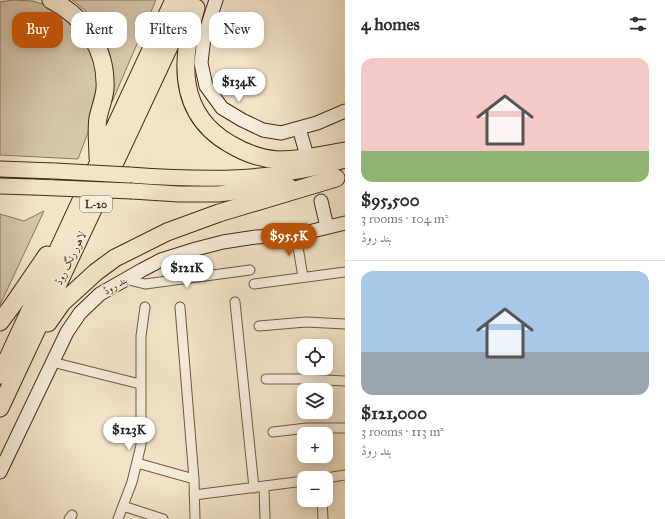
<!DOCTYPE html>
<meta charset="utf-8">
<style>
:root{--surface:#fff;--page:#f7f7f7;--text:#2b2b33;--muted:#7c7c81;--line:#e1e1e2;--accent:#b45309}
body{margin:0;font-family:"IM FELL Great Primer",Amiri,serif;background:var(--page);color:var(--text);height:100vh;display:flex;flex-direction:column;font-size:15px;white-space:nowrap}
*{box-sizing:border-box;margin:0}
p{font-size:13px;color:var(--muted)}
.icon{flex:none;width:22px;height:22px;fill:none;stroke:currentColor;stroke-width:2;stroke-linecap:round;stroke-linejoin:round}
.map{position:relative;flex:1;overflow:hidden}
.details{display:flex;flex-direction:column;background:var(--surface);width:320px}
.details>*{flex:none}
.hud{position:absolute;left:12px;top:12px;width:273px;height:36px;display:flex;gap:8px}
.fabs{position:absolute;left:297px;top:339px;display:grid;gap:8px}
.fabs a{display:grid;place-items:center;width:36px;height:36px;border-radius:8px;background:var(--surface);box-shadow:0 2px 10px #0003;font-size:20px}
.price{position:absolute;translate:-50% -34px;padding:0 9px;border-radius:14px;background:#fff;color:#222;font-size:13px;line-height:26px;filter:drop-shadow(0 1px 2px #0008)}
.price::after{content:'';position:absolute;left:50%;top:24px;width:12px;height:9px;margin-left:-6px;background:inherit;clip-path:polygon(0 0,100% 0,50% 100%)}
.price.current{background:var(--accent);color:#fff}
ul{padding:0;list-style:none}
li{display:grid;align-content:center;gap:8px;height:212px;padding:0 16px}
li+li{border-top:1px solid var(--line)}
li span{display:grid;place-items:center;height:124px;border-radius:12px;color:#555}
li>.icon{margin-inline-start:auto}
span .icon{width:72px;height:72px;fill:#fffc;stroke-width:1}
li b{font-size:17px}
h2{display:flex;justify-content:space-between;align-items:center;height:48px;padding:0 16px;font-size:17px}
.tag{padding:0 14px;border-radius:12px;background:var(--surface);box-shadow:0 2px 10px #0003;font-size:14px;line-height:36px}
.tag.current{background:var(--accent);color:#fff}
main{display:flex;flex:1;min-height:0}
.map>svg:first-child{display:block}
.green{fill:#d5c5aa;stroke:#8a785e}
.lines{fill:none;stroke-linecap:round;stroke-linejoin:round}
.street-casing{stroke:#6d5a40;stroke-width:11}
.secondary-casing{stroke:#402c12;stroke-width:15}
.primary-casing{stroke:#402c12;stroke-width:17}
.highway-casing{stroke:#402c12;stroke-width:19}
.street{stroke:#f7eddc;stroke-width:9}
.secondary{stroke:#f7eddc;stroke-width:13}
.primary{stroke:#f3e4c9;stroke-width:15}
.highway{stroke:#f3e4c9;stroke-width:17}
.primary-bridge-casing{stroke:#402c12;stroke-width:17;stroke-linecap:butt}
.primary-bridge{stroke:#f3e4c9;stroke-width:15}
.labels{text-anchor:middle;stroke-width:3;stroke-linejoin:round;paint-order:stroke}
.shield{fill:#f7eddc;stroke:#77664f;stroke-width:1}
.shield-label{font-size:10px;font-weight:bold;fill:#402c12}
.street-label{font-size:11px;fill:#402c12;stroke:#f7eddc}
</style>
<main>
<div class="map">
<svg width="345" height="519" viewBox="0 0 345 519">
<rect width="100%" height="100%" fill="#f3e4c9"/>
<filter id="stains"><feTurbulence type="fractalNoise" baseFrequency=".005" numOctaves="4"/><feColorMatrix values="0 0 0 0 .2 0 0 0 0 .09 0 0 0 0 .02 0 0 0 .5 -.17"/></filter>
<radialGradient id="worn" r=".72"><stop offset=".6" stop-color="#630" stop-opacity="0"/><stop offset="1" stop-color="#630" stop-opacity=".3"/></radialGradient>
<path class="green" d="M 13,0 L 33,1 L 57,9 L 92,45 L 99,88 L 90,127 L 78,159 L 0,155 L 0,2 Z
M 72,0 L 156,0 L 112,102 L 112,81 L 110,55 L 106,42 L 85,10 Z
M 44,211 L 0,305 L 0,214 L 24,221 Z"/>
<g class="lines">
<g class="street-casing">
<path id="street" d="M 296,235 L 303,277
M 125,279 L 145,284 L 250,270
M 254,284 L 345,272
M 235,302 L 254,488
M 180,307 L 194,479 L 195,519
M 259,326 L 306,322 L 345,324
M 52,362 L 140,384
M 266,379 L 306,379 L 345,381
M 273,432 L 307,428 L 345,428
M 137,463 L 194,479
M 326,478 L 345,475
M 264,487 L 265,519
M 194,495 L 304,481
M 322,500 L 323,519
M 123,506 L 163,519
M 69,519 L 72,515
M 118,519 L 132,482 L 141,445 L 141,336 L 145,307"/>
</g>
<g class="secondary-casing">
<path id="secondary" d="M 216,0 L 204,37 L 201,63 L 206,86 L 222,108 L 242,120 L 263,130 L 281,133 L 317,123 L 345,111
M 299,128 L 305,149
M 321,201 L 327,227
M 0,472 L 67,332 L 80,313 L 100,294 L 142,270 L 161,260 L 196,249 L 223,242 L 256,237 L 296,235 L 345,223"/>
</g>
<g class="primary-casing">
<path id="primary" d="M 0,169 L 55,171
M 129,175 C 203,180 273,182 345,160
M 0,186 L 33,187
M 132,191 L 179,194 L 218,194 L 289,186"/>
</g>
<g class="highway-casing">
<path id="highway" d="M 51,0 C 85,17 107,50 105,89 C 104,99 100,108 98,118 C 96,131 98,145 98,158
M 196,8 C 180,59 177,114 230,144 C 245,153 262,159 279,160 C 301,160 324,155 345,151
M 0,322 L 12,306 L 47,255
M 48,323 L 62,303 L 96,272 L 115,258 L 167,232 L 219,213 L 336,178
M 0,375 L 174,0
M 0,408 L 191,0"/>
</g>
<use href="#street" class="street"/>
<use href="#secondary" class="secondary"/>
<use href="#primary" class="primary"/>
<use href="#highway" class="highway"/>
<g class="primary-bridge-casing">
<path id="primary-bridge" d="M 55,171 L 129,175
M 33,187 L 132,191"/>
</g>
<use href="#primary-bridge" class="primary-bridge"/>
</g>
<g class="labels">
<rect class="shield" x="80" y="196" width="32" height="16" rx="3"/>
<g class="shield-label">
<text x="96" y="208">L-20</text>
</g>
<g class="street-label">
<text transform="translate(70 258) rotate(-64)" y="4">لاہور رنگ روڈ</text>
<text transform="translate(115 285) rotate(-30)" y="4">بند روڈ</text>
</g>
</g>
<rect width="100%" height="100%" filter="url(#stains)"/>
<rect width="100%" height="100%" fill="url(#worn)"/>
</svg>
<div class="fabs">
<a><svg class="icon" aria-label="locate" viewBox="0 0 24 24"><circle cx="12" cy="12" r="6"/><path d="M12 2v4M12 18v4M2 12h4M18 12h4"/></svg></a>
<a><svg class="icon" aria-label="layers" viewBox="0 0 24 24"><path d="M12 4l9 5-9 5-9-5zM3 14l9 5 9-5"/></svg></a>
<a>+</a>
<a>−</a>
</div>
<b class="price" style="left:239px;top:103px">$134K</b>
<b class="price current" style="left:289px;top:257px">$95.5K</b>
<b class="price" style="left:187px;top:289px">$121K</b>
<b class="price" style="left:129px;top:451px">$123K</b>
<div class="hud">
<a class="tag current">Buy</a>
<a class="tag">Rent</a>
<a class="tag">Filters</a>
<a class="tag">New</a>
</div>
</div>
<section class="details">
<h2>4 homes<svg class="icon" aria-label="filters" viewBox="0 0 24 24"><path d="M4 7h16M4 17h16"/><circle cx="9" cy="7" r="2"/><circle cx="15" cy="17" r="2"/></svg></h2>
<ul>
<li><span style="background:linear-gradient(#f6c9c9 75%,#8fb573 0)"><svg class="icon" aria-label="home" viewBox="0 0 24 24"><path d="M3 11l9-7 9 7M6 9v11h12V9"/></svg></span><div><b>$95,500</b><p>3 rooms · 104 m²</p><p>بند روڈ</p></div></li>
<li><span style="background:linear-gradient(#a9c7e8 65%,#9aa5b1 0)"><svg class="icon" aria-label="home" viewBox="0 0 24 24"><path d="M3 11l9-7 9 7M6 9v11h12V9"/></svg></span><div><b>$121,000</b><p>3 rooms · 113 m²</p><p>بند روڈ</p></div></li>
</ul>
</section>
</main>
